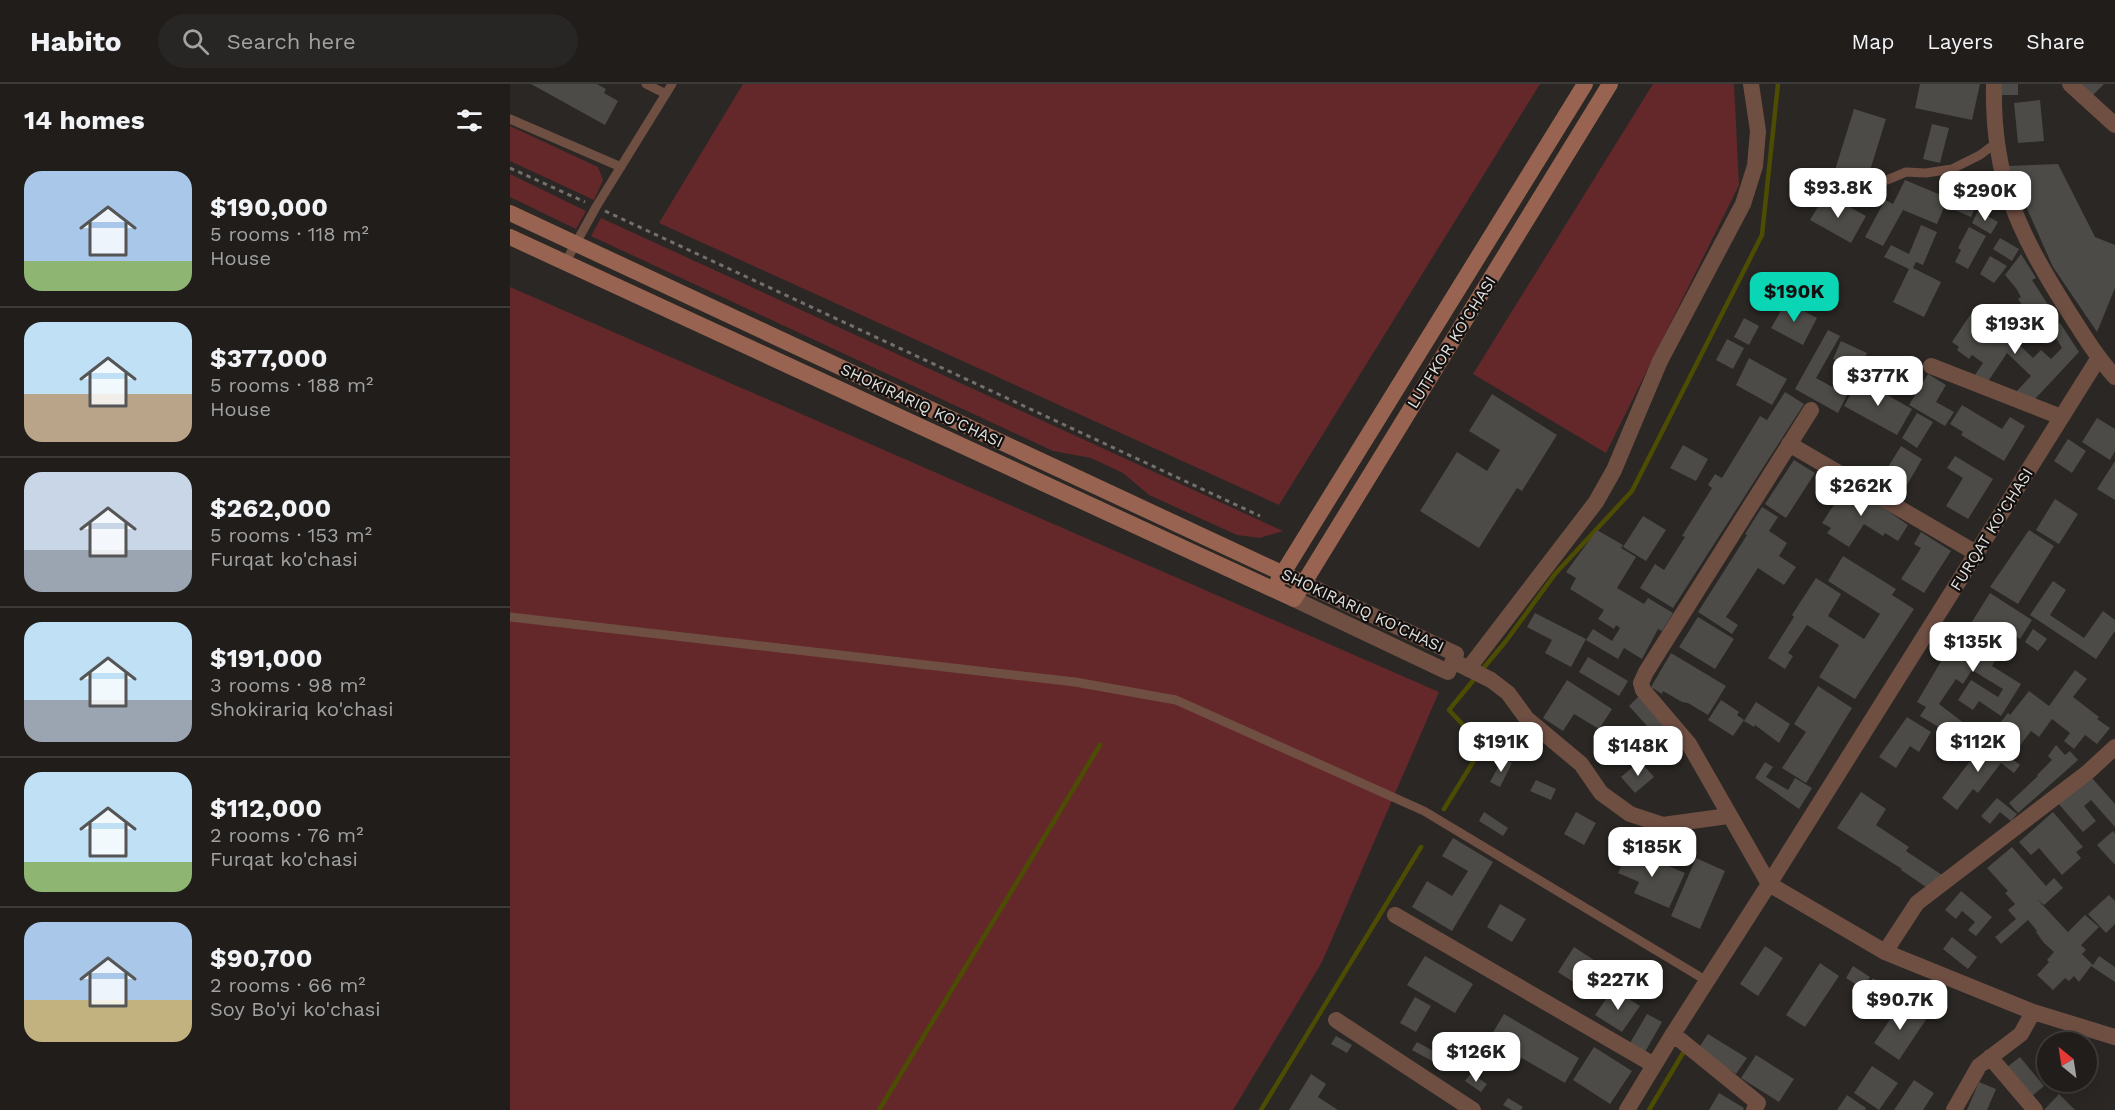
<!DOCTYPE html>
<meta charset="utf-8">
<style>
:root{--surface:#201d1b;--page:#282624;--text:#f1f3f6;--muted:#a2a2a3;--line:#3d3b3a;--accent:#0ad5b5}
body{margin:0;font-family:"Work Sans",sans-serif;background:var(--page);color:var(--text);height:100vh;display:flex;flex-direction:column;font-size:22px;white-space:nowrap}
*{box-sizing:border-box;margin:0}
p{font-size:20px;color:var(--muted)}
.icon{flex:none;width:33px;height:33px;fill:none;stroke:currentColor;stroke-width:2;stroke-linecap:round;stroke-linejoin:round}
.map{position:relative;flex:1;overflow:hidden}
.side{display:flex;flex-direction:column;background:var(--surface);width:510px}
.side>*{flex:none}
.needle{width:39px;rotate:330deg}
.fabs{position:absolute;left:1527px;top:948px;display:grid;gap:12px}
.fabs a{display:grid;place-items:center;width:60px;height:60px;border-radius:50%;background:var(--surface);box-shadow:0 6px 24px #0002,0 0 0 2px var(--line);font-size:30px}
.price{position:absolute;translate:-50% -51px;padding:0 14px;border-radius:12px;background:#fff;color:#222;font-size:20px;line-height:39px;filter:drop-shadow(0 2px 3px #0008)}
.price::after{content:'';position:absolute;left:50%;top:36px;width:18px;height:14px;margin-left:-9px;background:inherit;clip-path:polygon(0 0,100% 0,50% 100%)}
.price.current{background:var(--accent);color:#111}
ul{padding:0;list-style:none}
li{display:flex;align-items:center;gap:18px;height:150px;padding:0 24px}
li+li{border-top:2px solid var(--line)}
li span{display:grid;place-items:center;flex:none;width:168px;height:120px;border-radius:18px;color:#555}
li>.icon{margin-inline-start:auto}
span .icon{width:72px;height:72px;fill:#fffc;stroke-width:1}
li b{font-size:26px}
h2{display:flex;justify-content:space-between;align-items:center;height:72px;padding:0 24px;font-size:26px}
header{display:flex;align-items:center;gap:36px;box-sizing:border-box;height:84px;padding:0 30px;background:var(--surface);border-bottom:2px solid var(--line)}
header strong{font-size:28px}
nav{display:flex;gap:33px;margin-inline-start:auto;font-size:21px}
.search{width:420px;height:54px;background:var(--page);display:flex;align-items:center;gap:15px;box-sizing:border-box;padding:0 21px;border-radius:33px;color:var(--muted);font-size:22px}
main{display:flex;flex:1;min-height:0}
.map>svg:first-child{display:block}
.green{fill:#64282b}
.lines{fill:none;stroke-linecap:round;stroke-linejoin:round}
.stream{stroke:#4d4c03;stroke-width:4.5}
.building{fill:#4d4b47}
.path{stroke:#726f6c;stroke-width:3;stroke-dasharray:4.5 4.5;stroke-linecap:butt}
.service{stroke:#704f43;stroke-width:9}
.minor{stroke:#704f43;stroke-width:16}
.secondary{stroke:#986451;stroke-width:16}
.labels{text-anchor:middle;stroke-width:4.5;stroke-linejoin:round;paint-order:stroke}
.street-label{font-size:16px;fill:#e2e0de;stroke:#12100f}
</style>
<header>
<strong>Habito</strong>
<div class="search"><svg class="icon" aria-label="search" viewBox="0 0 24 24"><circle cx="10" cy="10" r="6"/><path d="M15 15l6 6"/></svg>Search here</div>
<nav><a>Map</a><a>Layers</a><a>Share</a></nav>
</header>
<main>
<section class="side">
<h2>14 homes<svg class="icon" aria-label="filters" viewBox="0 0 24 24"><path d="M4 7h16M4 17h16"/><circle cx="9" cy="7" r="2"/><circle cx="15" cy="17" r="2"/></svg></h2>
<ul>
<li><span style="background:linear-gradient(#a9c7e8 75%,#8fb573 0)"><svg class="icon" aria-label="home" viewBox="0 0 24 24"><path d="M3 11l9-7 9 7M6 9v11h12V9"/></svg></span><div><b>$190,000</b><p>5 rooms · 118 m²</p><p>House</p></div></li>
<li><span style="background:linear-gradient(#bfe0f5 60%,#b9a48a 0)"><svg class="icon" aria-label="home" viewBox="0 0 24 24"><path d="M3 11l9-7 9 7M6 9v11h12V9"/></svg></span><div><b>$377,000</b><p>5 rooms · 188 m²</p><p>House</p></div></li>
<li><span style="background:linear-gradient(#c9d6e8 65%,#9aa5b1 0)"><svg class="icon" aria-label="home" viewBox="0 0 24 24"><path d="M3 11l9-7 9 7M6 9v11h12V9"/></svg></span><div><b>$262,000</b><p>5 rooms · 153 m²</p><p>Furqat ko'chasi</p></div></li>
<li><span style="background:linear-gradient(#bfe0f5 65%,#9aa5b1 0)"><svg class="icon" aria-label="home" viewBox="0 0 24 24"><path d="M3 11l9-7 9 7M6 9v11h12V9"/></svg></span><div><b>$191,000</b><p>3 rooms · 98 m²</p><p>Shokirariq ko'chasi</p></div></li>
<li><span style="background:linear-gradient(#bfe0f5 75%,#8fb573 0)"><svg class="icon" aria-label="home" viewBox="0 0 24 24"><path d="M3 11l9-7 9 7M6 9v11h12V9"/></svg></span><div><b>$112,000</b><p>2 rooms · 76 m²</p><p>Furqat ko'chasi</p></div></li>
<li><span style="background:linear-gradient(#a9c7e8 65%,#c2b280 0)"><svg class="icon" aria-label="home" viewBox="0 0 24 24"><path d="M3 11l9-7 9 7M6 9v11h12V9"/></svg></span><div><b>$90,700</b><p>2 rooms · 66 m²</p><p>Soy Bo'yi ko'chasi</p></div></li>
</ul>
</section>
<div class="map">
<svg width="1605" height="1026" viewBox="0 0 1605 1026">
<rect width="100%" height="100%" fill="#2a2724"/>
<path class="green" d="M 233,0 L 1030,0 L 769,421 L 149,139 Z
M 1143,0 L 1224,0 L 1229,101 L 1096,369 L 963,290 Z
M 0,42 L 88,83 L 93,96 L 84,116 L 0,77 Z
M 0,90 L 76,127 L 66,145 L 0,113 Z
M 91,134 L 773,447 L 750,454 L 727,451 L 639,411 L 613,389 L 581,374 L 543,367 L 81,152 Z
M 0,203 L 929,608 L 812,878 L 723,1026 L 0,1026 Z"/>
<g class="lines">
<path class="stream" d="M 971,587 L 996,557 L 1045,490 L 1122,407 L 1252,151 L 1268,0
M 934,725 L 973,662 L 939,626 L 966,593
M 369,1026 L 590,661
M 751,1026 L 911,763
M 1139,1026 L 1173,969"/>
</g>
<path class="building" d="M 21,0 L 87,0 L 96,5 L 94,9 L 108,17 L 95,41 Z
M 1410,0 L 1470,0 L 1462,36 L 1405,24 Z
M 1489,0 L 1508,0 L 1508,11 L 1489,11 Z
M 1571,0 L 1594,0 L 1583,11 Z
M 1530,16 L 1534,57 L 1508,59 L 1504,19 Z
M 1344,25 L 1376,35 L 1357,96 L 1325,86 Z
M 1422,40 L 1439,44 L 1430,79 L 1413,75 Z
M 1548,80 L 1585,153 L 1605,161 L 1605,204 L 1587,248 L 1543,183 L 1498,82 Z
M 1395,96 L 1438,114 L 1427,140 L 1393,126 L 1373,162 L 1355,153 L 1375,116 L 1383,120 Z
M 1447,102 L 1470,112 L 1461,133 L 1438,123 Z
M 1319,112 L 1356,132 L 1341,159 L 1300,136 L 1312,116 L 1315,118 Z
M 1468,127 L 1488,138 L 1481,150 L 1462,139 Z
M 1411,141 L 1427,148 L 1413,181 L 1406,178 L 1403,184 L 1431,198 L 1414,233 L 1383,218 L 1399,185 L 1374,173 L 1381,161 L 1399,170 Z
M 1459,143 L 1476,152 L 1458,185 L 1445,178 L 1451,166 L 1448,164 Z
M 1490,154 L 1509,165 L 1502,177 L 1483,165 Z
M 1511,170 L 1526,194 L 1522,196 L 1548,236 L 1530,248 L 1508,215 L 1511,213 L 1506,204 L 1495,191 Z
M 1480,172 L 1497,182 L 1484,199 L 1470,190 Z
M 1276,218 L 1307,234 L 1293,261 L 1261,244 Z
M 1460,231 L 1491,252 L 1495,247 L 1523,274 L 1531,266 L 1541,275 L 1552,264 L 1546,254 L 1537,260 L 1532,251 L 1550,239 L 1569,268 L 1525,315 L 1505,309 L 1521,292 L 1497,269 L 1477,299 L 1465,291 L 1473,279 L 1462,271 L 1459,275 L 1447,266 L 1449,263 L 1442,258 Z
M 1234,234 L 1249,242 L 1239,261 L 1224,253 Z
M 1318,246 L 1330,252 L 1306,294 L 1337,311 L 1328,329 L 1285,305 Z
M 1217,255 L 1234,264 L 1223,285 L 1206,276 Z
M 1331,257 L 1357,269 L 1349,287 L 1323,275 Z
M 1239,274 L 1277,295 L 1262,321 L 1226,301 Z
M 1418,290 L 1436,301 L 1426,318 L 1444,328 L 1435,342 L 1399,321 Z
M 1349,295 L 1402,325 L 1387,351 L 1334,322 Z
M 1275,308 L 1294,320 L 1163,524 L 1130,504 L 1145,480 L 1154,486 L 1175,453 L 1172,452 L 1202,404 L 1198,401 L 1205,390 L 1212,394 L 1250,332 L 1257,336 Z
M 982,310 L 1047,351 L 1012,407 L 1007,404 L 969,464 L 910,427 L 947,368 L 977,387 L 990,366 L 959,347 Z
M 1452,321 L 1492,345 L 1500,333 L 1515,342 L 1494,377 L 1451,351 L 1453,348 L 1440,340 Z
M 1407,329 L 1423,338 L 1407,364 L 1392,354 Z
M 1587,334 L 1605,345 L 1605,367 L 1600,376 L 1572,358 Z
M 1558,355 L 1576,367 L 1562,389 L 1544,377 Z
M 1173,361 L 1198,375 L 1186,397 L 1160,384 Z
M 1391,362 L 1412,375 L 1397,401 L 1375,388 Z
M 1445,372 L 1483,395 L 1458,435 L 1436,422 L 1453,394 L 1437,384 Z
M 1284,376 L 1305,389 L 1276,434 L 1255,420 Z
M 1605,377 L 1605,416 L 1587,405 Z
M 1338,399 L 1398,441 L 1388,457 L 1375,449 L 1373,452 L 1354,440 L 1339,463 L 1317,449 L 1321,444 L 1312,439 Z
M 1545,415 L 1568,430 L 1549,460 L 1526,446 Z
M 1252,423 L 1268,433 L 1259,447 L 1277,459 L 1269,472 L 1286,483 L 1274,501 L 1248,484 L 1216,533 L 1228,541 L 1222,550 L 1188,528 L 1237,451 L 1235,450 Z
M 1133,432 L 1156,446 L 1136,477 L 1113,463 Z
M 1087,446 L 1113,461 L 1111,464 L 1126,473 L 1107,504 L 1134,520 L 1138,514 L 1163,529 L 1152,547 L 1148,545 L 1132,575 L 1114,564 L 1108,575 L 1076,556 L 1083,545 L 1102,557 L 1110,544 L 1106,541 L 1104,545 L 1088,535 L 1094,526 L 1060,505 L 1066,494 L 1056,488 Z
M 1519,446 L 1544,462 L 1508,520 L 1480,503 Z
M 1411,448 L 1441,467 L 1414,509 L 1391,495 L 1411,464 L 1404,460 Z
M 1333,472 L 1386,505 L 1382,511 L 1404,525 L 1345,615 L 1309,593 L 1329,561 L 1297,541 L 1278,569 L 1283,572 L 1275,585 L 1258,574 L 1284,533 L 1282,531 L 1306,494 L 1331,510 L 1318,532 L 1354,555 L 1370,530 L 1318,497 Z
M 1543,497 L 1556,506 L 1540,531 L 1574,554 L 1593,527 L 1605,536 L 1605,547 L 1586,575 L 1520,531 Z
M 1480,509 L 1522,536 L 1510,555 L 1497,547 L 1495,550 L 1487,545 L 1475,564 L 1488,572 L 1482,582 L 1511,600 L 1491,632 L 1469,617 L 1463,626 L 1448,616 L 1461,596 L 1488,613 L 1493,605 L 1462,586 L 1453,600 L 1446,595 L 1429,620 L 1468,650 L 1446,678 L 1429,667 L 1432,662 L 1434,664 L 1442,651 L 1410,632 L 1416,623 L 1407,618 L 1443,557 L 1448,560 Z
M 1025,529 L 1076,555 L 1061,583 L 1035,569 L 1042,556 L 1017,543 Z
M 1188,533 L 1224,555 L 1205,585 L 1169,563 Z
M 1523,545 L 1537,555 L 1528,567 L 1515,558 Z
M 1161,569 L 1216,602 L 1198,631 L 1178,619 L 1172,618 L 1153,607 L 1152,610 L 1141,603 Z
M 1078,573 L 1118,597 L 1109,612 L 1069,588 Z
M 1565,586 L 1577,595 L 1563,613 L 1589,633 L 1587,635 L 1600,644 L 1587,660 L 1575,651 L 1564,665 L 1554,657 L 1560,649 L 1542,635 L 1529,653 L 1521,647 L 1502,672 L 1478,654 L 1498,629 L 1500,631 L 1519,607 L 1539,622 Z
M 1057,596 L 1102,625 L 1089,645 L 1064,630 L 1053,647 L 1033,634 Z
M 1308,602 L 1342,624 L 1296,699 L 1272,684 L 1296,648 L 1284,640 Z
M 1129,612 L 1165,652 L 1154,661 L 1158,666 L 1148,674 L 1142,667 L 1139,670 L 1133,663 L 1146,652 L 1119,622 Z
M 1211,616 L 1229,628 L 1227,631 L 1234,636 L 1223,652 L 1198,636 Z
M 1246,618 L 1280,640 L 1269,659 L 1245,641 L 1244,643 L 1234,637 Z
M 1397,633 L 1421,648 L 1409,668 L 1400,662 L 1386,684 L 1369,673 Z
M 1476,656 L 1510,681 L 1504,689 L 1491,679 L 1468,709 L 1463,705 L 1447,726 L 1432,714 Z
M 1546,661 L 1555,671 L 1560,667 L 1568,676 L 1508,729 L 1499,719 L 1528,692 L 1527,691 L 1542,676 L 1538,672 Z
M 993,674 L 1002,679 L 990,703 L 980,698 Z
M 1130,677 L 1144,693 L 1125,709 L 1111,693 Z
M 1255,678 L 1263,683 L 1256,693 L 1278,706 L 1285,694 L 1302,704 L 1289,725 L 1245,694 Z
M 1582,694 L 1605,720 L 1605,743 L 1581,716 L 1574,722 L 1586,737 L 1573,748 L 1547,718 Z
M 1026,696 L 1046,705 L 1041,716 L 1020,707 Z
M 1351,708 L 1376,725 L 1366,741 L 1399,763 L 1396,767 L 1435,793 L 1419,805 L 1391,786 L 1392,785 L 1327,744 Z
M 1487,714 L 1507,730 L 1501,737 L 1490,728 L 1480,740 L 1471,732 Z
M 974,728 L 998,744 L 993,752 L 969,737 Z
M 1066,728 L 1086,739 L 1074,761 L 1054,750 Z
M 1543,728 L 1573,763 L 1566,768 L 1571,774 L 1552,791 L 1529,764 L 1521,771 L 1509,758 Z
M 1603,747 L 1605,750 L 1605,781 L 1587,761 Z
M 943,754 L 983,778 L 942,847 L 902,823 L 917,797 L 942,812 L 958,787 L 932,772 Z
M 1502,763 L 1536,802 L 1544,794 L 1553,804 L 1534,821 L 1527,815 L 1558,848 L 1575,831 L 1589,843 L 1571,861 L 1576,866 L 1572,870 L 1583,881 L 1589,872 L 1605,883 L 1605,898 L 1581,882 L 1569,898 L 1564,892 L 1559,897 L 1555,894 L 1543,906 L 1527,891 L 1539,878 L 1537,876 L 1544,868 L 1534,859 L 1526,848 L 1527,847 L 1518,836 L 1491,860 L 1485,853 L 1506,835 L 1498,826 L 1505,820 L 1495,809 L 1498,807 L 1477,784 Z
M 1119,765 L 1175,789 L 1159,824 L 1124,809 L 1129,798 L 1108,789 Z
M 1186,774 L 1215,787 L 1190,845 L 1161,832 Z
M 1451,807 L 1482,833 L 1466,852 L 1458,846 L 1465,838 L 1452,827 L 1446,835 L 1435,826 Z
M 1599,811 L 1605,817 L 1605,840 L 1596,849 L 1578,830 Z
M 990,820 L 1016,835 L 1002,858 L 977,843 Z
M 1442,853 L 1467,873 L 1458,885 L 1433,865 Z
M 1255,862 L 1273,874 L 1248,912 L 1230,900 Z
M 1064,863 L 1087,878 L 1071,903 L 1048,888 Z
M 915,872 L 963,900 L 945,929 L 897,901 Z
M 1310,879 L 1329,892 L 1295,943 L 1276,931 Z
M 1343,882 L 1360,893 L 1353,905 L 1336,894 Z
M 1363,894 L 1385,908 L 1376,920 L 1355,907 Z
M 1103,905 L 1130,922 L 1112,948 L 1085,931 Z
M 905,913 L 921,922 L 906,948 L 890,939 Z
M 1392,918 L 1417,934 L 1389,976 L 1364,959 Z
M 994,930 L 1069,974 L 1055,999 L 979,955 Z
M 1137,930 L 1152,938 L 1135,968 L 1120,959 Z
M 1198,950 L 1237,974 L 1226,990 L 1188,965 Z
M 826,952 L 842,961 L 837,969 L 821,960 Z
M 907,958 L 938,975 L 933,983 L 902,966 Z
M 1084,963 L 1122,987 L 1100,1020 L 1063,996 Z
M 1246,971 L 1284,995 L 1269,1018 L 1231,994 Z
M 1510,973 L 1534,1002 L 1522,1012 L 1497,983 Z
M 1362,982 L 1388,999 L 1369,1026 L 1344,1009 Z
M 961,989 L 977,1000 L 971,1008 L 955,997 Z
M 801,990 L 816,1000 L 808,1013 L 828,1026 L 779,1026 Z
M 1404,996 L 1424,1009 L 1413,1026 L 1384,1026 Z
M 1469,998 L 1486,1005 L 1477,1026 L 1457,1026 Z
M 1209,1009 L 1234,1024 L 1233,1026 L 1199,1026 Z
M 1549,1010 L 1565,1026 L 1534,1026 Z
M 1337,1011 L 1356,1024 L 1355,1026 L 1327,1026 Z
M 998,1014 L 1013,1023 L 1011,1026 L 1002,1026 L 993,1021 Z"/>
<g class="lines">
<path class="path" d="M 0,84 L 75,118
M 95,127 L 750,432"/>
<path class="service" d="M 136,0 L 156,10
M 0,35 L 111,83
M 1377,96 L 1396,88 L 1416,89 L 1442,85 L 1470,71 L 1486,59
M 55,179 L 86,123 L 162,0
M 0,533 L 565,598 L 666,616 L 914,727 L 1197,897"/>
<path class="minor" d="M 1484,0 C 1482,93 1507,145 1555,222 C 1571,247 1585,271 1605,293
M 1560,0 L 1605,41
M 1421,282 L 1551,333
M 1301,326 L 1136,588 L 1131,599 L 1133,606 L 1179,660 L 1259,800 L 1375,868 L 1523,928 L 1605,953
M 1279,360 L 1466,469
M 784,515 L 938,588 L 946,570 L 793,499
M 949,580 L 981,596 L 998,609 L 1017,635 L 1071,680 L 1091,709 L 1120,730 L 1153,741 L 1218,732
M 958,585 L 1086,418 L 1104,386 L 1150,277 L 1233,120 L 1245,82 L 1248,47 L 1241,0
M 885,831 L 1144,981
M 1375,868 L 1407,819 L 1578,688 L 1605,663
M 826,936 L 963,1026
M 1163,950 L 1248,1019 L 1244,1026
M 1480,973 L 1525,1026
M 1117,1026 L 1163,950 L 1259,800 L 1588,275
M 1444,1026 L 1469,982 L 1511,950 L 1523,928"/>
<path class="secondary" d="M 0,129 L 793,499
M 0,153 L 784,515 L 1100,0
M 768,497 L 1075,0"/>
</g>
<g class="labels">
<g class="street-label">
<text transform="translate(941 258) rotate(-58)" y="6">LUTFKOR KO'CHASI</text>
<text transform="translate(412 321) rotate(25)" y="6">SHOKIRARIQ KO'CHASI</text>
<text transform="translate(1481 445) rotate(-58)" y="6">FURQAT KO'CHASI</text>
<text transform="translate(853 526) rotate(25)" y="6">SHOKIRARIQ KO'CHASI</text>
</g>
</g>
</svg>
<div class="fabs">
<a><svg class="needle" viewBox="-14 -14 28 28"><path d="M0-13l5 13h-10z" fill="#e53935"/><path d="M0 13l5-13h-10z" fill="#a2a2a3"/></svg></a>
</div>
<b class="price" style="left:1328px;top:135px">$93.8K</b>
<b class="price" style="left:1475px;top:138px">$290K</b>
<b class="price current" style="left:1284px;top:239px">$190K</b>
<b class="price" style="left:1505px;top:271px">$193K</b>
<b class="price" style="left:1368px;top:323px">$377K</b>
<b class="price" style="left:1351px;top:433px">$262K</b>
<b class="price" style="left:1463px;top:589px">$135K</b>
<b class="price" style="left:991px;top:689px">$191K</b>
<b class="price" style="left:1468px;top:689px">$112K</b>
<b class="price" style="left:1128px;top:693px">$148K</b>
<b class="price" style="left:1142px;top:794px">$185K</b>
<b class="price" style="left:1108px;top:927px">$227K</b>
<b class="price" style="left:1390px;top:947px">$90.7K</b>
<b class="price" style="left:966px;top:999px">$126K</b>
</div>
</main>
